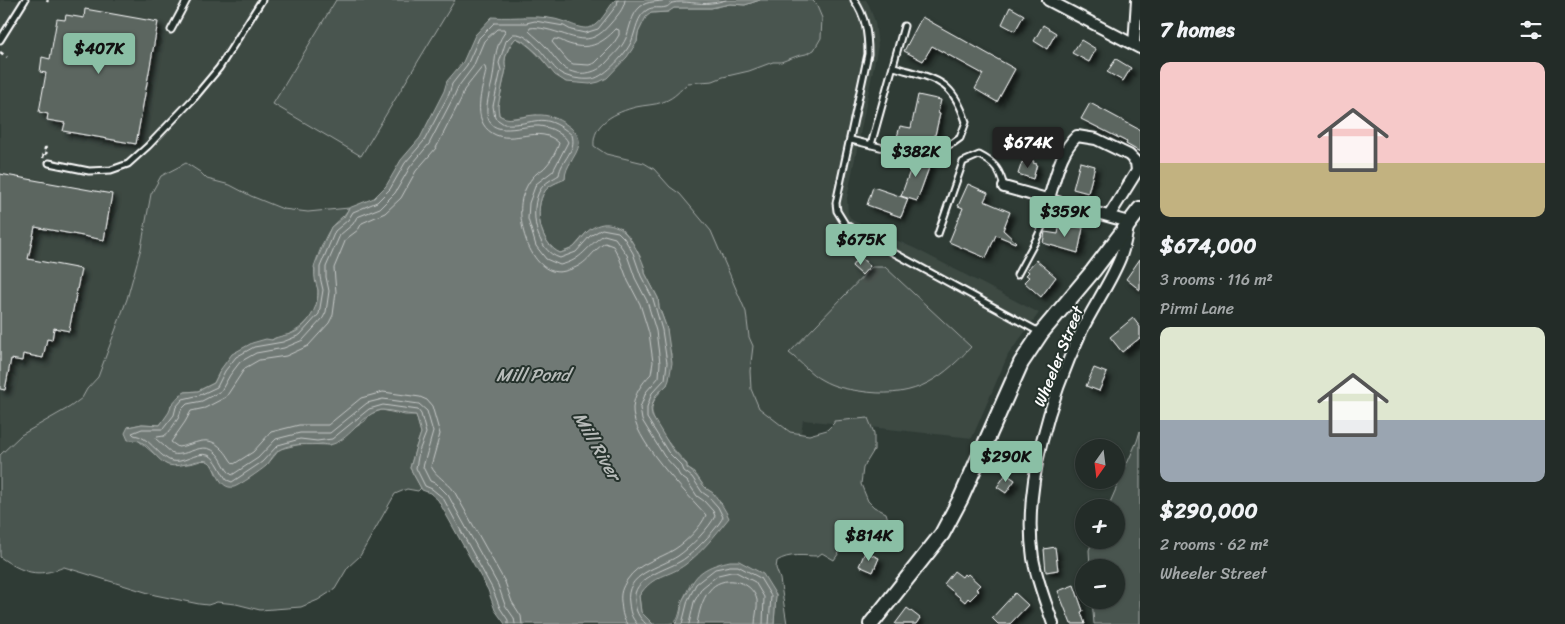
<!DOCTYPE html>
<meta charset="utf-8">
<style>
:root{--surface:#232c28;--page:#2b3430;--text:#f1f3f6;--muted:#a3a7a8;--line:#404845;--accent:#8abfa5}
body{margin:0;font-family:Sriracha,sans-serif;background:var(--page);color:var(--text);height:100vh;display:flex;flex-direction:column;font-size:19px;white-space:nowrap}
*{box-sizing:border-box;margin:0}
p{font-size:16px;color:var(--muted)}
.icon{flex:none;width:28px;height:28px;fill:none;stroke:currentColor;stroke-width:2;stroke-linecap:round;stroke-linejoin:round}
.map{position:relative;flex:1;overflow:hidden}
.side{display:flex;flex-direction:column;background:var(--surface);width:425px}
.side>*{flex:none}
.needle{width:32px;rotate:194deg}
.fabs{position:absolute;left:1075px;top:439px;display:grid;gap:10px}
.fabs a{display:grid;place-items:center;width:50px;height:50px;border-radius:50%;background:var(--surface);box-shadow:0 1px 4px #0004,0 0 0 1px var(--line);font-size:25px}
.price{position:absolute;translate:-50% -42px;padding:0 11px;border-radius:5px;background:var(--accent);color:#111;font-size:16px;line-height:32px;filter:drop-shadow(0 1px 2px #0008)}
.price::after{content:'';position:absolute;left:50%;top:30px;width:15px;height:11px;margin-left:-8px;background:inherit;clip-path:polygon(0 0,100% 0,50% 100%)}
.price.selected{background:#222;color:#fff}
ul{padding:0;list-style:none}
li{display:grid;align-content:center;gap:10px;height:265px;padding:0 20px}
li span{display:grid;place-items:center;height:155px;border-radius:10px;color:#555}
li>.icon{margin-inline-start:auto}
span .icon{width:90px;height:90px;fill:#fffc;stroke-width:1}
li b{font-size:21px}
h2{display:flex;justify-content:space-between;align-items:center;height:60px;padding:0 20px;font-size:21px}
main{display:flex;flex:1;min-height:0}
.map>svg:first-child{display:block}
.built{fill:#3c4842}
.green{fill:#4a544f;stroke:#a4aaa7}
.water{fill:#707975;stroke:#a9afac}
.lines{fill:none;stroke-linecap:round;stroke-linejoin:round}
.shore{stroke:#c6c9c8;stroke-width:1}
.building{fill:#5b6661;stroke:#fff;filter:url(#shadow)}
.service-casing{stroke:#fff;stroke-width:9}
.minor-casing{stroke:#fff;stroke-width:14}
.secondary-casing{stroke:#fff;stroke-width:18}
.path{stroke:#fff;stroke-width:2.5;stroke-dasharray:4 4;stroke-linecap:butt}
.service{stroke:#26332d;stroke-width:5}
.minor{stroke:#26332d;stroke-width:10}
.secondary{stroke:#26332d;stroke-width:14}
.labels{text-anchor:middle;stroke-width:4;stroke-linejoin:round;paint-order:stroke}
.street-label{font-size:16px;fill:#fff;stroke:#26332d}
.water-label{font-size:18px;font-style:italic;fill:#b8bcba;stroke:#26332d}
</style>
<main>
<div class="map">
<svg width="1140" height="624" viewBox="0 0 1140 624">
<defs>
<filter id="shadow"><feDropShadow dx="4.5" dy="4.5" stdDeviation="2.5" flood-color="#0009"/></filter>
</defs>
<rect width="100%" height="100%" fill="#2f3b35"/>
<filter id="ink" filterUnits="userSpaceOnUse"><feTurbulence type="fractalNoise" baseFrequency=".02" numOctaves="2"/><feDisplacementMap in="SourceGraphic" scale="10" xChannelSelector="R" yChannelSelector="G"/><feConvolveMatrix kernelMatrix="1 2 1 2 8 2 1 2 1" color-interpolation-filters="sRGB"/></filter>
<g filter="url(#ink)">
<path class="built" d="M 0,0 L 866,0 L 869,5 L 875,22 L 878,46 L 847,198 L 848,214 L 852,220 L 916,249 L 1039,313 L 1008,355 L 972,438 L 803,420 L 790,509 L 536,373 L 0,529 Z"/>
<path class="green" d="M 336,0 L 455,0 L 361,156 L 273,104 Z
M 760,0 L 812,0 L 816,4 L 822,18 L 821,38 L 814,50 L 806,54 L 797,56 L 781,62 L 773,62 L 749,71 L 723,77 L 713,81 L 688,83 C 679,91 676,97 663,102 C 655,105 645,105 636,107 C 616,112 592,123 594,146 L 606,154 L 644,163 L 654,169 L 670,187 L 680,194 L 711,231 L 746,312 L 749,337 L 753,346 L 750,371 L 751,389 L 759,408 L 790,432 L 809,435 L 827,430 L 834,423 L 834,421 L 868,418 L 874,433 L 874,450 L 863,468 L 861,484 L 868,501 L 874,507 L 886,513 L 890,526 L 886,534 L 869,543 L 848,540 L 834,560 L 822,553 L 818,556 C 804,556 789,553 777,561 L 776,568 L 780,579 L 787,624 L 774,624 L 776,595 L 691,582 C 689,589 685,594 683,600 C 676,624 681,624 653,624 L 641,612 L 639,596 L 646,585 L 654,579 L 722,504 L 715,498 L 713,493 L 705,488 L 695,473 L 687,468 L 687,464 C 677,454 649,422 652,408 C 653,398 660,392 667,385 L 671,354 L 668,344 L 667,329 L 659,307 L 658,298 L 645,273 C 646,267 642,264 639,258 C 635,246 630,236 620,227 L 587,232 L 573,248 L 560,253 C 540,244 533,209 545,191 C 549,185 558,182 565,179 L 565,171 L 572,160 L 537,115 L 506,119 L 499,115 L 498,106 L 506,69 C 502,60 509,45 516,38 C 537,48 547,70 566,82 L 637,42 L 638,33 L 646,16 L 651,13 L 667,12 L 674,8 L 711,8 L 730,4 L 745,5 Z
M 186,163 L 200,172 L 207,179 L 230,185 L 251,196 L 283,209 L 308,212 L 349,208 C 343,219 336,220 331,228 C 324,238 319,253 315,264 C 313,273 317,282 318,291 C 318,296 317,305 315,310 C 310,323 289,338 275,338 L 221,369 L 214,383 L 198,391 L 185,392 L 171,405 L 170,412 L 160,425 L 142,424 L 128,427 L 139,441 L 166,464 C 173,464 180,465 187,464 C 204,463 207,451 216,474 L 266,466 L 280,449 L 301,444 L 329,445 L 365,421 L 370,414 L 382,410 L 405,415 L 416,415 L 421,433 L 415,450 L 410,468 L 421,488 L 418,491 L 407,489 L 395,494 L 360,556 L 348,567 L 335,589 L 318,600 L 301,607 L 260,610 L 236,604 L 217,602 L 208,605 L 199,604 L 155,595 L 64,567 C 38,578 23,573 0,557 L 0,455 L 21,435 L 70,407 L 82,398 L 87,389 L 98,377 L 127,299 L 141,248 L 151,194 L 161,176 Z
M 872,267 L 885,267 L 971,347 C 937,384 910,399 859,391 C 846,389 834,387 822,380 C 810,374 800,361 789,353 Z
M 1140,431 L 1140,624 L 1094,624 L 1092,600 L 1116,600 L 1116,568 L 1090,567 L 1089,550 L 1093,540 L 1116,540 L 1116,508 L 1108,507 L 1137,441 Z"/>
<path class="water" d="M 615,0 L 760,0 L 745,5 L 730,4 L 711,8 L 674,8 L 668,12 L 651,13 L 646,17 L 638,33 L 637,42 L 627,57 L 607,78 L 599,82 L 590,84 L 566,82 L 555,75 L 537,53 L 523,41 L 516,38 C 509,44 502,60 506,69 L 498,106 L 499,115 C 511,123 523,115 536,115 C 550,114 561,120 571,128 C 576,132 580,138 579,144 C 577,157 565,165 565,179 C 558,182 549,185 545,191 C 533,209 540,244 560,253 C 564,252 570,250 574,247 C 579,243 582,237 587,232 C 604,217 621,224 632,242 C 636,248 646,266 645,273 L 658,298 L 659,307 L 667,329 L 672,363 L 669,380 L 667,385 L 656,395 L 651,408 L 652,416 L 672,449 L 687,465 L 687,468 C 695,473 698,479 704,486 C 707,490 711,491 714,494 C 720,502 725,509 729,518 C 716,534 703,551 686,564 C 668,578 654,573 639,596 L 641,612 L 653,624 L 505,624 L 495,610 L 488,590 L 438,500 L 430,493 L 422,490 L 410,468 L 415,450 L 421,433 L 416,415 C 405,415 392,410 382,410 C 364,412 350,439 333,444 C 328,446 325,444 322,444 C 309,446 293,442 281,449 C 274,452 271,461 266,466 C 260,471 240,485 234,487 C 219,490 217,468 209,462 C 201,456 182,469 168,465 C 157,461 150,445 139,441 C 136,440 131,440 128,440 L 125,433 L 128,427 L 142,424 L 160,425 L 169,412 L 171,405 L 180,395 L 185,392 L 198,391 L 214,383 L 221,369 L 232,354 L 252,343 L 266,339 L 272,340 C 279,335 289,336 297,331 C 310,322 319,305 318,290 C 317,286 315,282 315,278 C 314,274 316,271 314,267 L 331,227 L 344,217 L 349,208 L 374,198 L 386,186 L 401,160 L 420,138 L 444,91 L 447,81 L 463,62 L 475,35 L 492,17 C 517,19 541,13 565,22 C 575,25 585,32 595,25 C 603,19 609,7 615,0 Z
M 730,561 L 739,561 L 763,574 L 776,595 L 774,624 L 675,624 C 681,619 681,609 682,602 C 684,596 688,593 690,588 C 697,570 712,565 730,561 Z"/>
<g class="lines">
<path class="shore" d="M 625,0 C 624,9 617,16 611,23 C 588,51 574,35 545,29 C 540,28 535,27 530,28 L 529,31 C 535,37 541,41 546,47 C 552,54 557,62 564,68 C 578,77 596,74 606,63 C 613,55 622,48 626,38 C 630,28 631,15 640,7 C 648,0 657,3 666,0
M 616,29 L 619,30 L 619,35 L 612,46 L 595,63 L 589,65 L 573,64 L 568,61 L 552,42 L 554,39 C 559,39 562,41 566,43 C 587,51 601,45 616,29 Z
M 508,624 L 508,620 L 500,608 L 492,588 L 443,498 L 432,489 L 425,486 L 416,468 L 419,451 L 426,433 L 421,414 L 418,410 L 383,405 L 369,409 L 332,439 L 317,441 L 300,439 L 278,445 L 262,462 L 232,482 L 227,480 C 221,473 217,458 208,455 C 195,451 183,466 169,460 C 156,453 149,437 134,435 L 132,433 L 142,429 L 163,429 L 174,415 L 176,407 L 183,399 L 200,395 L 217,387 L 225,371 L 236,357 L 254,347 L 283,342 L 300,335 L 319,314 L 323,290 L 320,277 L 320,267 L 335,231 L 348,220 L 353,212 L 377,202 L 390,189 L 405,163 L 424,141 L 449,94 L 452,84 L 467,65 L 479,38 L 494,23 L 526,23 L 535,21 L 564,26 L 571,30 L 585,33 L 598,29 L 617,5 L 618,0
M 515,624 L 514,618 L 505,605 L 498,585 L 448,495 L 437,484 L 430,481 L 423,467 L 433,432 L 427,411 L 419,404 L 383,399 L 367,403 L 330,433 L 300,433 L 276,439 L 258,458 L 232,475 C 224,469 223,459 215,452 C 202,441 187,457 173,454 L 156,439 L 157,437 L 164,436 L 169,432 L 179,417 L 181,410 L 187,404 L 202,401 L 221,391 L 230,375 L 240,362 L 256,353 L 284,348 L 303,340 L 323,318 L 326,312 L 329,291 L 326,277 L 326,267 L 340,235 L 353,224 L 357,217 L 380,208 L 395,193 L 410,167 L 429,144 L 454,96 L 458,87 L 473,67 L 484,41 L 497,29 L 504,29 L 505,32 C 493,49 496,63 492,82 C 490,90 488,97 487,105 C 484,142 519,125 539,126 C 547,127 554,129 560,134 C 564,136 566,138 568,142 L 553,171 L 536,184 L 529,203 L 528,219 L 536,246 L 546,259 L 560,265 C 583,260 586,246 604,235 L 615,238 L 627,255 L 635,278 L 647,301 L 656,331 L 660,363 L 659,377 L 646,392 L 640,408 L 642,420 L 664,456 L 676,469 L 680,476 L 687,481 L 697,496 L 704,501 L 713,511 L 715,516 C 710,527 690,548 678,556 C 660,568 624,573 629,603 C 630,612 631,617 637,624
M 522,624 L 521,616 L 512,602 L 505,582 L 454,491 C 447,481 436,477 431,466 L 440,434 L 432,406 L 427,400 L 420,397 L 383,392 L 361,398 L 328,425 L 299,425 L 271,432 L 253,452 L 234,464 C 230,461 227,453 222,449 C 207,433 195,445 178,447 L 171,442 L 185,422 L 191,411 L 205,408 L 226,397 L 245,368 L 259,360 L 286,356 L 308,346 L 329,323 L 333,315 L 336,292 L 334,268 L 346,239 L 358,230 L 362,223 L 385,213 L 401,198 L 416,171 L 436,148 L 461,99 L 464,90 L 483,66 L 485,67 L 486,71 C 482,90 471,120 492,133 C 513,146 539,123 559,143 C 557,150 551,161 546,166 C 544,169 540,171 537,173 C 530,179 526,187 523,195 C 514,219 532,280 565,271 C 589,265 588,254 605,243 L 613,246 L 619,257 L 628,281 L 640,304 L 649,333 L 653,362 L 651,374 C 642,383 634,394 633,408 C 631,439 686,492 706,515 C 701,527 686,542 675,549 C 658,560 639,562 627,580 C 622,588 620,593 621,602 C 622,610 622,617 627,624
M 646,624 C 638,616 636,612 635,601 C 631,578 666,570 681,561 C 693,554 717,529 723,517 L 718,507 L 709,497 L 702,492 L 692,477 L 684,471 L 682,466 L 668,452 L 647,418 L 647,407 L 652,393 L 665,379 L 667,363 L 662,330 L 653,299 L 641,276 L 633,253 L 624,238 L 618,232 L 602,229 L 590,236 L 576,252 L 560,258 C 535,251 529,209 540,190 C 545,182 553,179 559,175 C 561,160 577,151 572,135 C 541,109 536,126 504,124 L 495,118 L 493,106 L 501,70 L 499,63 L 506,41 L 513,34 C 532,32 547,62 559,72 C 567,78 582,80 592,79 C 605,77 628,52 632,40 C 636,30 637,16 647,10 C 653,6 660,9 666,7 C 670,6 668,5 672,3 C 684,0 699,5 711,3 C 716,3 721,1 726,0
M 682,624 L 688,600 L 696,584 L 715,569 L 730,566 L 738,566 L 760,578 L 771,596 L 769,624
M 689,624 L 694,602 L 702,588 L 718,575 L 731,572 L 736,572 L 755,582 L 764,597 L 763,624
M 697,624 C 699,612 702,600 709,591 C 721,574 752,579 757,600 C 758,607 755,617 755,624"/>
</g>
<path class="building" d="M 1010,7 L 1024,15 L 1015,31 L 1002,24 Z
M 85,9 L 158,22 L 136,144 L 63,131 L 65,123 L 47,120 L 48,114 L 39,112 L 46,73 L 40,72 L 42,57 L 50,59 L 57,19 L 65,20 L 66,15 L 84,18 Z
M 922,17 L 1015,69 L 997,102 L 975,89 L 983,74 L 932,46 L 923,61 L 904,51 Z
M 1043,25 L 1056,33 L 1047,49 L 1034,41 Z
M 1081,40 L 1096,49 L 1089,62 L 1072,53 Z
M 1116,59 L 1131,68 L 1123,81 L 1107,72 Z
M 918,95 L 941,100 L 938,113 L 940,114 L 932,148 L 929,150 L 918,148 L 919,146 L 896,141 L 900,126 L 911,128 Z
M 1090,103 L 1140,130 L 1140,152 L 1126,144 L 1127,142 L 1081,119 Z
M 915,157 L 930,158 L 930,165 L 917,201 L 901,196 Z
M 1025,159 L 1034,161 L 1033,163 L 1037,164 L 1033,179 L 1018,174 L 1022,162 L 1023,163 Z
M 1080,162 L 1095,166 L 1088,193 L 1073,189 Z
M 0,174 L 112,194 L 104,240 L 35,227 L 28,259 L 81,269 L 69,331 L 54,328 L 52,340 L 47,339 L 43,358 L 23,354 L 22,361 L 11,359 L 5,390 L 0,389 Z
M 968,184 L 988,193 L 984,201 L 1010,212 L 1003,230 L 1016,242 L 1015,243 L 996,235 L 986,258 L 949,242 L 963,208 L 958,206 Z
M 873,187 L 908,199 L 901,217 L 867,205 Z
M 1060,223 L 1083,228 L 1078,253 L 1043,243 L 1045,232 L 1058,234 Z
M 859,256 L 870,266 L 862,275 L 852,266 Z
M 1140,259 L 1140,290 L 1126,279 Z
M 1036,260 L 1056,277 L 1041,297 L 1024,282 L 1029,277 L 1026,275 L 1029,272 L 1027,270 Z
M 1133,318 L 1140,327 L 1140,338 L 1122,352 L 1110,337 Z
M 1094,368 L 1107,373 L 1099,391 L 1086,386 Z
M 1006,474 L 1015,480 L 1006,493 L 997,487 Z
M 1055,547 L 1058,570 L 1046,572 L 1044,549 Z
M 865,552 L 879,558 L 873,572 L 859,566 Z
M 954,571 L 962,577 L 964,574 L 966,576 L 968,574 L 980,585 L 976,589 L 979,591 L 970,600 L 968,598 L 965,602 L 944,584 Z
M 1074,585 L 1083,611 L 1081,612 L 1085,624 L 1071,624 L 1058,591 Z
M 1015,593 L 1028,605 L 1010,624 L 998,624 L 992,618 Z
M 907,608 L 920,618 L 916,624 L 895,624 Z"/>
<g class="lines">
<g class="service-casing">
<path id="service" d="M 854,0 C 866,17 868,34 868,54 L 836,203 L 837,211 L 845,224 L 874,242 L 1041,333
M 171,30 L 187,0
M 0,40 L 25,0
M 851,140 L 892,150 L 930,154 L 953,143 L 960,138 L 966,122 C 952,78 934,79 894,67
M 871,145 L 904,26
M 49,163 L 89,171 L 111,170 L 128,164 L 148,146 L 194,98 L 219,68 L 262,0
M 938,234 L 963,162 L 979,155 C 995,163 1000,170 1004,187
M 1017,275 L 1037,238 L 1054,200"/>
</g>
<g class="minor-casing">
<path id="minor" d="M 1048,0 L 1140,48
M 1134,45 L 1137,0
M 1004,187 L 1129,222 C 1127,233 1125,245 1121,256 C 1111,282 1094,305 1082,330 C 1051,396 1022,485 1033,558 C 1037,581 1046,603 1053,624
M 1049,198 C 1056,177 1060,152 1077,136 L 1096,139 L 1129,155 L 1136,162 L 1137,171 L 1109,216"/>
</g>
<g class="secondary-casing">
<path id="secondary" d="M 871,624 L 942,534 L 961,498 L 1021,363 L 1041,333 L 1093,271 L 1140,209"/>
</g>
<path class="path" d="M 47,2 L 48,0
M 0,52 L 7,57
M 43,158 L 45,148 L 47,148 L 46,155"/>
<use href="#service" class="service"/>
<use href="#minor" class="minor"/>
<use href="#secondary" class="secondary"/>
</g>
</g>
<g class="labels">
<g class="street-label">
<text transform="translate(1058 356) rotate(-68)" y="6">Wheeler Street</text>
</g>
<g class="water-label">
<text x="533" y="381">Mill Pond</text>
<text transform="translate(597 446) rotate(60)" y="6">Mill River</text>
</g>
</g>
</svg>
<div class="fabs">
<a><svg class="needle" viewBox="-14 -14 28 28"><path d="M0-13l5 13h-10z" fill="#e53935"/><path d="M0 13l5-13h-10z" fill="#a3a7a8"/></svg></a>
<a>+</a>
<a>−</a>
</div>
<b class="price" style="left:99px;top:75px">$407K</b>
<b class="price selected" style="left:1028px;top:169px">$674K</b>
<b class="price" style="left:916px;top:178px">$382K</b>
<b class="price" style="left:1065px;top:238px">$359K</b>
<b class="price" style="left:861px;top:266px">$675K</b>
<b class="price" style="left:1006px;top:483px">$290K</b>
<b class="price" style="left:869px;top:562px">$814K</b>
</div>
<section class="side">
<h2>7 homes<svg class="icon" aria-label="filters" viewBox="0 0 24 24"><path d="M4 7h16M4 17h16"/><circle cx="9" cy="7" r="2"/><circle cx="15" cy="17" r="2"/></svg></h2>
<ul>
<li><span style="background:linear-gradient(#f6c9c9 65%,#c2b280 0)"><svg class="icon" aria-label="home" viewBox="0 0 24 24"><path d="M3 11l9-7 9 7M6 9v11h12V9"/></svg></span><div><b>$674,000</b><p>3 rooms · 116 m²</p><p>Pirmi Lane</p></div></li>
<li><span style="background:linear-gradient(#dfe7d0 60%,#9aa5b1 0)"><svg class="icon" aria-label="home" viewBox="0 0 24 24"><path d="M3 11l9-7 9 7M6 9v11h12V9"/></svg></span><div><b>$290,000</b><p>2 rooms · 62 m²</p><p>Wheeler Street</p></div></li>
</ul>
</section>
</main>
